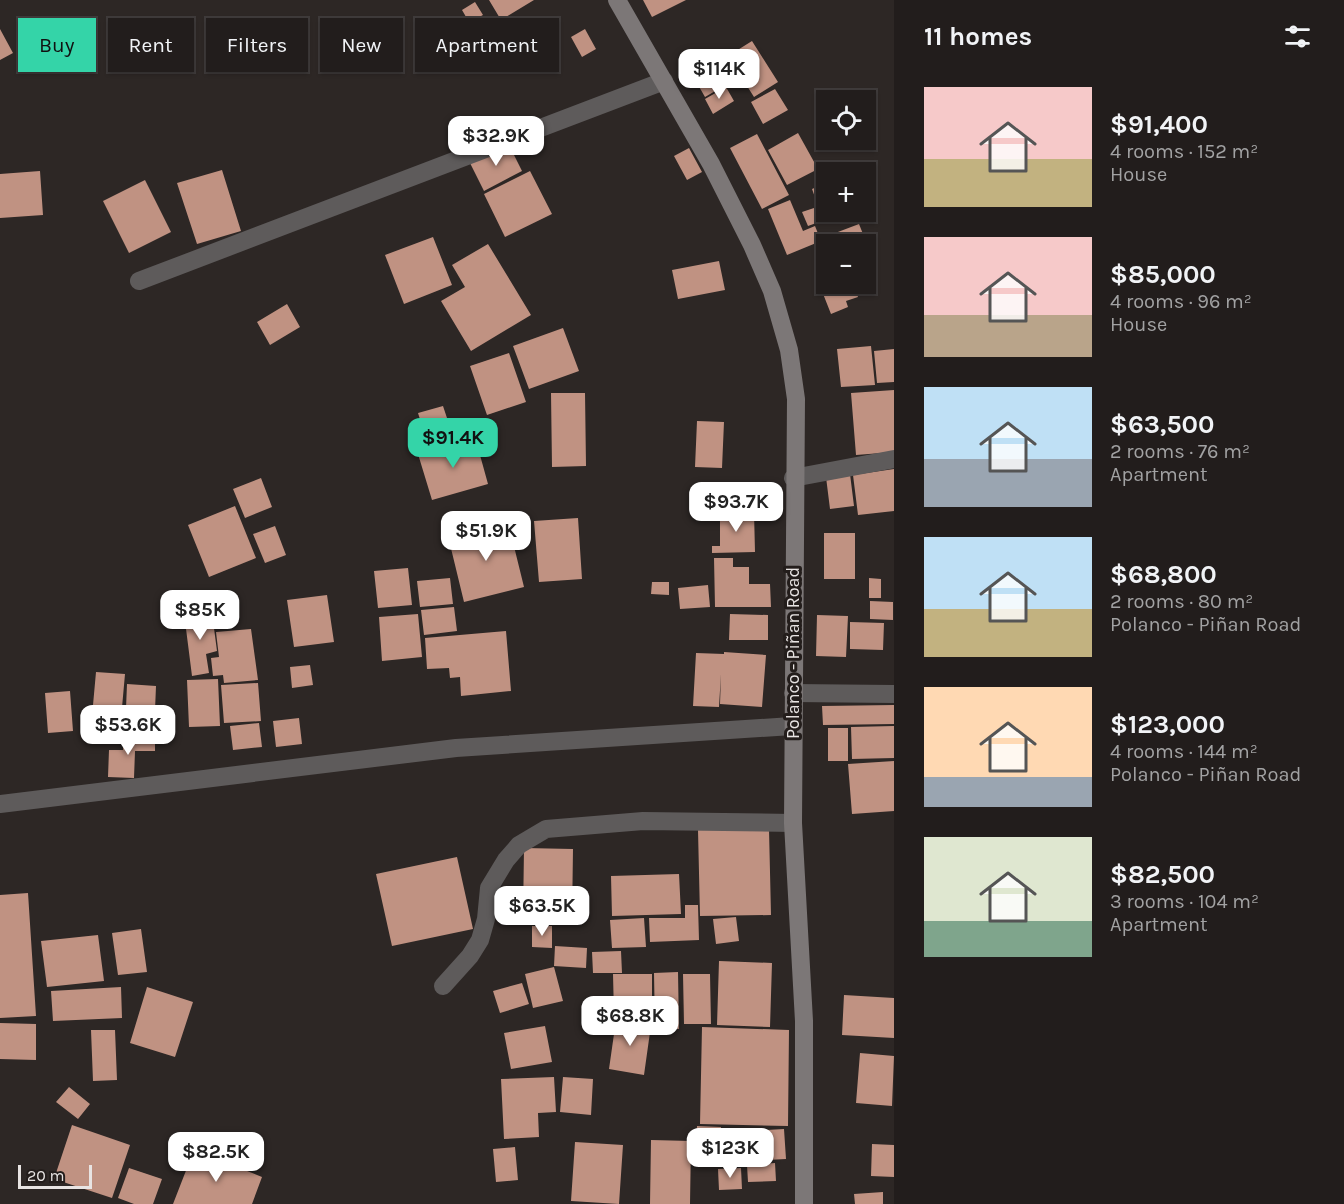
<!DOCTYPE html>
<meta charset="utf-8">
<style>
:root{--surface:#221d1c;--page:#2e2a29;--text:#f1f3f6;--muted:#a2a2a3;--line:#3f3b3b;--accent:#34d4a8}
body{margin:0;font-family:Karla,sans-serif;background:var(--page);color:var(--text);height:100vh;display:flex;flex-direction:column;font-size:22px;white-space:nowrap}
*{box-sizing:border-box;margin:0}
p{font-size:20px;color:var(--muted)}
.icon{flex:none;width:33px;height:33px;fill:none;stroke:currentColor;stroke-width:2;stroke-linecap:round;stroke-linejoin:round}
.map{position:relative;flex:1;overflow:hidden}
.panel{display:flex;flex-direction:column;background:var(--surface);width:450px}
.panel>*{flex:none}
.banner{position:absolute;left:18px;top:18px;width:570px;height:54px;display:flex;gap:12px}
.tools{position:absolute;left:816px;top:90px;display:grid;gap:12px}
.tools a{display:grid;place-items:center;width:60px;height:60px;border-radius:0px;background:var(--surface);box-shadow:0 2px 4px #0004,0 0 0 2px var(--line);font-size:30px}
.scale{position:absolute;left:18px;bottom:15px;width:74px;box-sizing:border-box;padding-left:6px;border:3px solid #e8e4e3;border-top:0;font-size:16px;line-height:21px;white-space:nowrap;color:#e8e4e3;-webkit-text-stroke:4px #231d1b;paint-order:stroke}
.price{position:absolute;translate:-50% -51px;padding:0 14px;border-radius:12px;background:#fff;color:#222;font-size:20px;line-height:39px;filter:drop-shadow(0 2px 3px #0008)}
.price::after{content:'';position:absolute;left:50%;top:36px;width:18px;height:14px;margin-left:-9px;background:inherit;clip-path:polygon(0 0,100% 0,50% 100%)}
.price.selected{background:var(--accent);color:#111}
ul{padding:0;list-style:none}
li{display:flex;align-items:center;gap:18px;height:150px;padding:0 30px}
li span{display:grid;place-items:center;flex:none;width:168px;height:120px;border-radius:0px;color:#555}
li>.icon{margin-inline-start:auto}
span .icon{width:72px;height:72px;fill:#fffc;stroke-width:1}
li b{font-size:26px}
h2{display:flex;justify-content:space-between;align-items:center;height:72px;padding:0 30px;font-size:26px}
.pill{padding:0 21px;border-radius:0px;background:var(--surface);box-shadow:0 2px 4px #0004,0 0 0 2px var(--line);font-size:21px;line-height:54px}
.pill.selected{background:var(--accent);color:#111}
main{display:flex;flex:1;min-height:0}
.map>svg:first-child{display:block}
.building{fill:#c09282}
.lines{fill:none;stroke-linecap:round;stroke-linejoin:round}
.street{stroke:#5e5b5b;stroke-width:18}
.secondary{stroke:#7c7777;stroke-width:18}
.labels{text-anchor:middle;stroke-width:6;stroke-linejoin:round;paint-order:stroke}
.street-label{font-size:18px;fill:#e8e4e3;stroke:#231d1b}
</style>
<main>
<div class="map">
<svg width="894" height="1204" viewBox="0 0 894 1204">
<rect width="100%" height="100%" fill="#2d2725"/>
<path class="building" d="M 489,0 L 534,0 L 501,20 Z
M 643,0 L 686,0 L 652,17 Z
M 475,2 L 483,15 L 469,22 L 462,10 Z
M 0,29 L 13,53 L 0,60 Z
M 585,29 L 596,49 L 582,57 L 571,37 Z
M 752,41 L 778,82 L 754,97 L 728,56 Z
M 719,54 L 734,80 L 705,97 L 690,71 Z
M 726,87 L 734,101 L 713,114 L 705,99 Z
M 775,89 L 788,110 L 763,124 L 751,102 Z
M 798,133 L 818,169 L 787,185 L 768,150 Z
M 757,134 L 789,195 L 762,209 L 730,148 Z
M 508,143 L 522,171 L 484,191 L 470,163 Z
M 689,148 L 702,172 L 687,180 L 674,156 Z
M 222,170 L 241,231 L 197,244 L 177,183 Z
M 40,171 L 43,215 L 0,218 L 0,174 Z
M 530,171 L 552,214 L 505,237 L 484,194 Z
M 145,180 L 171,232 L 129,253 L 103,201 Z
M 826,183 L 826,212 L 836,212 L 822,217 L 812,189 Z
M 790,200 L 803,231 L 815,226 L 821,241 L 787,255 L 768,209 Z
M 814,208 L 819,222 L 808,226 L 802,212 Z
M 859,224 L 867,244 L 834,244 L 830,235 Z
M 433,237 L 452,285 L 404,304 L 385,255 Z
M 488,244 L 531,315 L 471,351 L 441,301 L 465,287 L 452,265 Z
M 719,261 L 725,290 L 678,299 L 672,270 Z
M 826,278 L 826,284 L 853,284 L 858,297 L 846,301 L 848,307 L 831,314 L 818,281 Z
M 287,304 L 300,327 L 270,345 L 257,322 Z
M 563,328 L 579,371 L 529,389 L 513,346 Z
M 871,346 L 875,385 L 841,387 L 837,349 Z
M 894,349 L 894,382 L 877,383 L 874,351 Z
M 509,353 L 526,402 L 487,415 L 470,366 Z
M 894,390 L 894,452 L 856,455 L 851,393 Z
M 551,393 L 585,393 L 586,466 L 552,467 Z
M 443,406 L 448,421 L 423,429 L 418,413 Z
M 697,421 L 724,422 L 722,468 L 695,467 Z
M 475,437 L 488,484 L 432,500 L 418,454 Z
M 894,469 L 894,511 L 858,515 L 853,475 Z
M 850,474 L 854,506 L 830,509 L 826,477 Z
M 261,478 L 272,507 L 245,518 L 233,489 Z
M 235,506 L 256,558 L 209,577 L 188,525 Z
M 720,512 L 754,512 L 755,552 L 712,553 L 712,546 L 720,546 Z
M 578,518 L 582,579 L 539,582 L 534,521 Z
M 508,522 L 524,587 L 464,602 L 448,536 Z
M 275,526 L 286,555 L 265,563 L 253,534 Z
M 824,533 L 855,533 L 855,579 L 824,579 Z
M 714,558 L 733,558 L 733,567 L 749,567 L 749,584 L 770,584 L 771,607 L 715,607 Z
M 408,568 L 412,605 L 378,608 L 374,571 Z
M 450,578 L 453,604 L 420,607 L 417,581 Z
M 869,578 L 881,579 L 881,598 L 869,598 Z
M 652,582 L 669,582 L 669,595 L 651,594 Z
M 708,585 L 710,607 L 680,609 L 678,588 Z
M 327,595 L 334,642 L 294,647 L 287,600 Z
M 870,601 L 893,602 L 893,620 L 870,619 Z
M 454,607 L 457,631 L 424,635 L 421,610 Z
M 184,613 L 212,613 L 217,651 L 206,654 L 209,673 L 192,676 Z
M 418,614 L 422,657 L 382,661 L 379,617 Z
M 730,614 L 768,615 L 768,640 L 729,640 Z
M 817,615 L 848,616 L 846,657 L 816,656 Z
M 850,622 L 884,623 L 883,650 L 850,649 Z
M 251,629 L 258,680 L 224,683 L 223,675 L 213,676 L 211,658 L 219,657 L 216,632 Z
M 506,631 L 511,691 L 461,696 L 460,677 L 450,678 L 449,668 L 427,669 L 425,638 Z
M 724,652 L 766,655 L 762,707 L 720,704 L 721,674 L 719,707 L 693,706 L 696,653 L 724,654 Z
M 310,665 L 313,685 L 292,688 L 290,667 Z
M 96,672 L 125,674 L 119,741 L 90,738 Z
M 218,679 L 220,726 L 189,727 L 187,680 Z
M 258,683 L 261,721 L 224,723 L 221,685 Z
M 127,684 L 156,686 L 154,735 L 125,733 Z
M 70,691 L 73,731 L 48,733 L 45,693 Z
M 894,705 L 894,724 L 823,725 L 822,706 Z
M 299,718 L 302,744 L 276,747 L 273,721 Z
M 259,723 L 262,747 L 233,750 L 230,726 Z
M 894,726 L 894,758 L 852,759 L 851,727 Z
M 828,728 L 848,728 L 848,761 L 828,761 Z
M 123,736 L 155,737 L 155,751 L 135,751 L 134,778 L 108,777 L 109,750 L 123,750 Z
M 894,761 L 894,811 L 852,814 L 848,764 Z
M 769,829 L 771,915 L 700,916 L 698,830 Z
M 524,848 L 573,849 L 572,919 L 523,918 Z
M 457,857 L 473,929 L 392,946 L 376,874 Z
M 679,874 L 681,914 L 612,916 L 611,876 Z
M 28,893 L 36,1016 L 0,1018 L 0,895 Z
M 685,905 L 698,905 L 699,940 L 650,942 L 649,918 L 685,918 Z
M 736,917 L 739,941 L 716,944 L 713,919 Z
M 644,918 L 646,947 L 612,948 L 610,920 Z
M 532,926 L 552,926 L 552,948 L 532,947 Z
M 141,929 L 147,972 L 118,975 L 112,933 Z
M 98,935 L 104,981 L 47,987 L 41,941 Z
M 555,946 L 587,948 L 586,968 L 554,966 Z
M 621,951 L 622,973 L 593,973 L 592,952 Z
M 719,961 L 772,963 L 770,1027 L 717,1025 Z
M 554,967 L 563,1001 L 533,1008 L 525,974 Z
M 678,972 L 679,1029 L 655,1029 L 654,973 Z
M 613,974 L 652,974 L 652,1015 L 614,1015 Z
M 683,974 L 710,974 L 711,1024 L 684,1024 Z
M 522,983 L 529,1004 L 500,1013 L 493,991 Z
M 121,987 L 122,1018 L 53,1021 L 51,991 Z
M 147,987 L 193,1002 L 175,1057 L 130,1043 Z
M 844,995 L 894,998 L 894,1038 L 842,1035 Z
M 616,1020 L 651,1025 L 644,1075 L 609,1069 Z
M 0,1023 L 36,1024 L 36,1060 L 0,1059 Z
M 545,1026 L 552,1062 L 511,1069 L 504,1033 Z
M 702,1027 L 789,1030 L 788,1126 L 700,1124 Z
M 91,1030 L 115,1030 L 117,1080 L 93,1081 Z
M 860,1053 L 894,1056 L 892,1106 L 856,1103 Z
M 554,1077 L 556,1112 L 538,1113 L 539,1137 L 504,1139 L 501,1079 Z
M 563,1077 L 593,1079 L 591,1115 L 560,1112 Z
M 69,1087 L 90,1104 L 78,1119 L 56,1102 Z
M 72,1125 L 130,1145 L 112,1198 L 54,1179 Z
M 697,1126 L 721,1127 L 719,1149 L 696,1147 Z
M 784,1129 L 786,1159 L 727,1162 L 726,1132 Z
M 651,1140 L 691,1141 L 690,1204 L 650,1204 Z
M 575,1142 L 623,1145 L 619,1204 L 571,1201 Z
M 872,1144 L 894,1145 L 894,1177 L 871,1176 Z
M 515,1147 L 518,1180 L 496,1182 L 493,1149 Z
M 194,1150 L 262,1177 L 252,1204 L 173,1204 Z
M 775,1163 L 776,1181 L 748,1182 L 747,1165 Z
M 129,1168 L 162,1179 L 153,1204 L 134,1204 L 118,1198 Z
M 741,1168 L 742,1189 L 719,1190 L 718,1169 Z
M 883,1192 L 883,1204 L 855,1204 L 854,1194 Z"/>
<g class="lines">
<path class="street" d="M 139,281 L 664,81
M 793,478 L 894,459
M 793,693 L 894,694
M 0,804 L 456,748 L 792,726
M 443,986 L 470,956 L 480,940 L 486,919 L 489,888 L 506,860 L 519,845 L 546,829 L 643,821 L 793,823"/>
<path class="secondary" d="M 617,0 L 711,164 L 752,245 L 772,291 L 789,350 L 796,399 L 793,823 L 804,1021 L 804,1204"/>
</g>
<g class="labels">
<g class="street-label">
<text transform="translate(793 653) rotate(-90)" y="6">Polanco - Piñan Road</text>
</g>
</g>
</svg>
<div class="tools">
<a><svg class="icon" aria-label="locate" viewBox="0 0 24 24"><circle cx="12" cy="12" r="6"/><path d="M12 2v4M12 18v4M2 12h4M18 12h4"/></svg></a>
<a>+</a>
<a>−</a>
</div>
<div class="scale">20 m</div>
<b class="price" style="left:719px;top:100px">$114K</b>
<b class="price" style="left:496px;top:167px">$32.9K</b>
<b class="price selected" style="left:453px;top:469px">$91.4K</b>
<b class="price" style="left:736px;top:533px">$93.7K</b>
<b class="price" style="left:486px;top:562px">$51.9K</b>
<b class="price" style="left:200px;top:641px">$85K</b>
<b class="price" style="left:128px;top:756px">$53.6K</b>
<b class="price" style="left:542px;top:937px">$63.5K</b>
<b class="price" style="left:630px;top:1047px">$68.8K</b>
<b class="price" style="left:730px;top:1179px">$123K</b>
<b class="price" style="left:216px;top:1183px">$82.5K</b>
<div class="banner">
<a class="pill selected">Buy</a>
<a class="pill">Rent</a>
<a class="pill">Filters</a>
<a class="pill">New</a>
<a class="pill">Apartment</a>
</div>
</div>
<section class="panel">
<h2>11 homes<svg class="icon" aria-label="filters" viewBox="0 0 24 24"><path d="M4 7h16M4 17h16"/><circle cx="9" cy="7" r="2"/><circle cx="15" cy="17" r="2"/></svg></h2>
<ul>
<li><span style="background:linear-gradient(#f6c9c9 60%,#c2b280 0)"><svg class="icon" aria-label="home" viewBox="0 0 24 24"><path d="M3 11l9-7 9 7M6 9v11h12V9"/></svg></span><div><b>$91,400</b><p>4 rooms · 152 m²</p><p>House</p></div></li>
<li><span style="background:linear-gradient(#f6c9c9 65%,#b9a48a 0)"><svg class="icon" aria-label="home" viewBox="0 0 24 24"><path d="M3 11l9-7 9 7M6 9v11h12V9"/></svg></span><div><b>$85,000</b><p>4 rooms · 96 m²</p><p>House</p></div></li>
<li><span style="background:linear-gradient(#bfe0f5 60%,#9aa5b1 0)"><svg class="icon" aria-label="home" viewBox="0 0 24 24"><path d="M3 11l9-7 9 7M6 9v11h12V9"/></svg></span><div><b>$63,500</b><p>2 rooms · 76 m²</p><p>Apartment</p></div></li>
<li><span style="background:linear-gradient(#bfe0f5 60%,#c2b280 0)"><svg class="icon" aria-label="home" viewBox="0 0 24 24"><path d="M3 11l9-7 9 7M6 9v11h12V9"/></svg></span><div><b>$68,800</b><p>2 rooms · 80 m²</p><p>Polanco - Piñan Road</p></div></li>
<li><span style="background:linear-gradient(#ffd9b3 75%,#9aa5b1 0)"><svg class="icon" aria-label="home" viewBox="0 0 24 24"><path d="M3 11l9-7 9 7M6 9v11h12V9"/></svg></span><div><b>$123,000</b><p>4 rooms · 144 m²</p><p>Polanco - Piñan Road</p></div></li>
<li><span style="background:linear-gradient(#dfe7d0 70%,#7fa58c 0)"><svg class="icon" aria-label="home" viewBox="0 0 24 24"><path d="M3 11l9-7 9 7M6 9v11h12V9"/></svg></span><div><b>$82,500</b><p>3 rooms · 104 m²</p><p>Apartment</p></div></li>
</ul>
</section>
</main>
